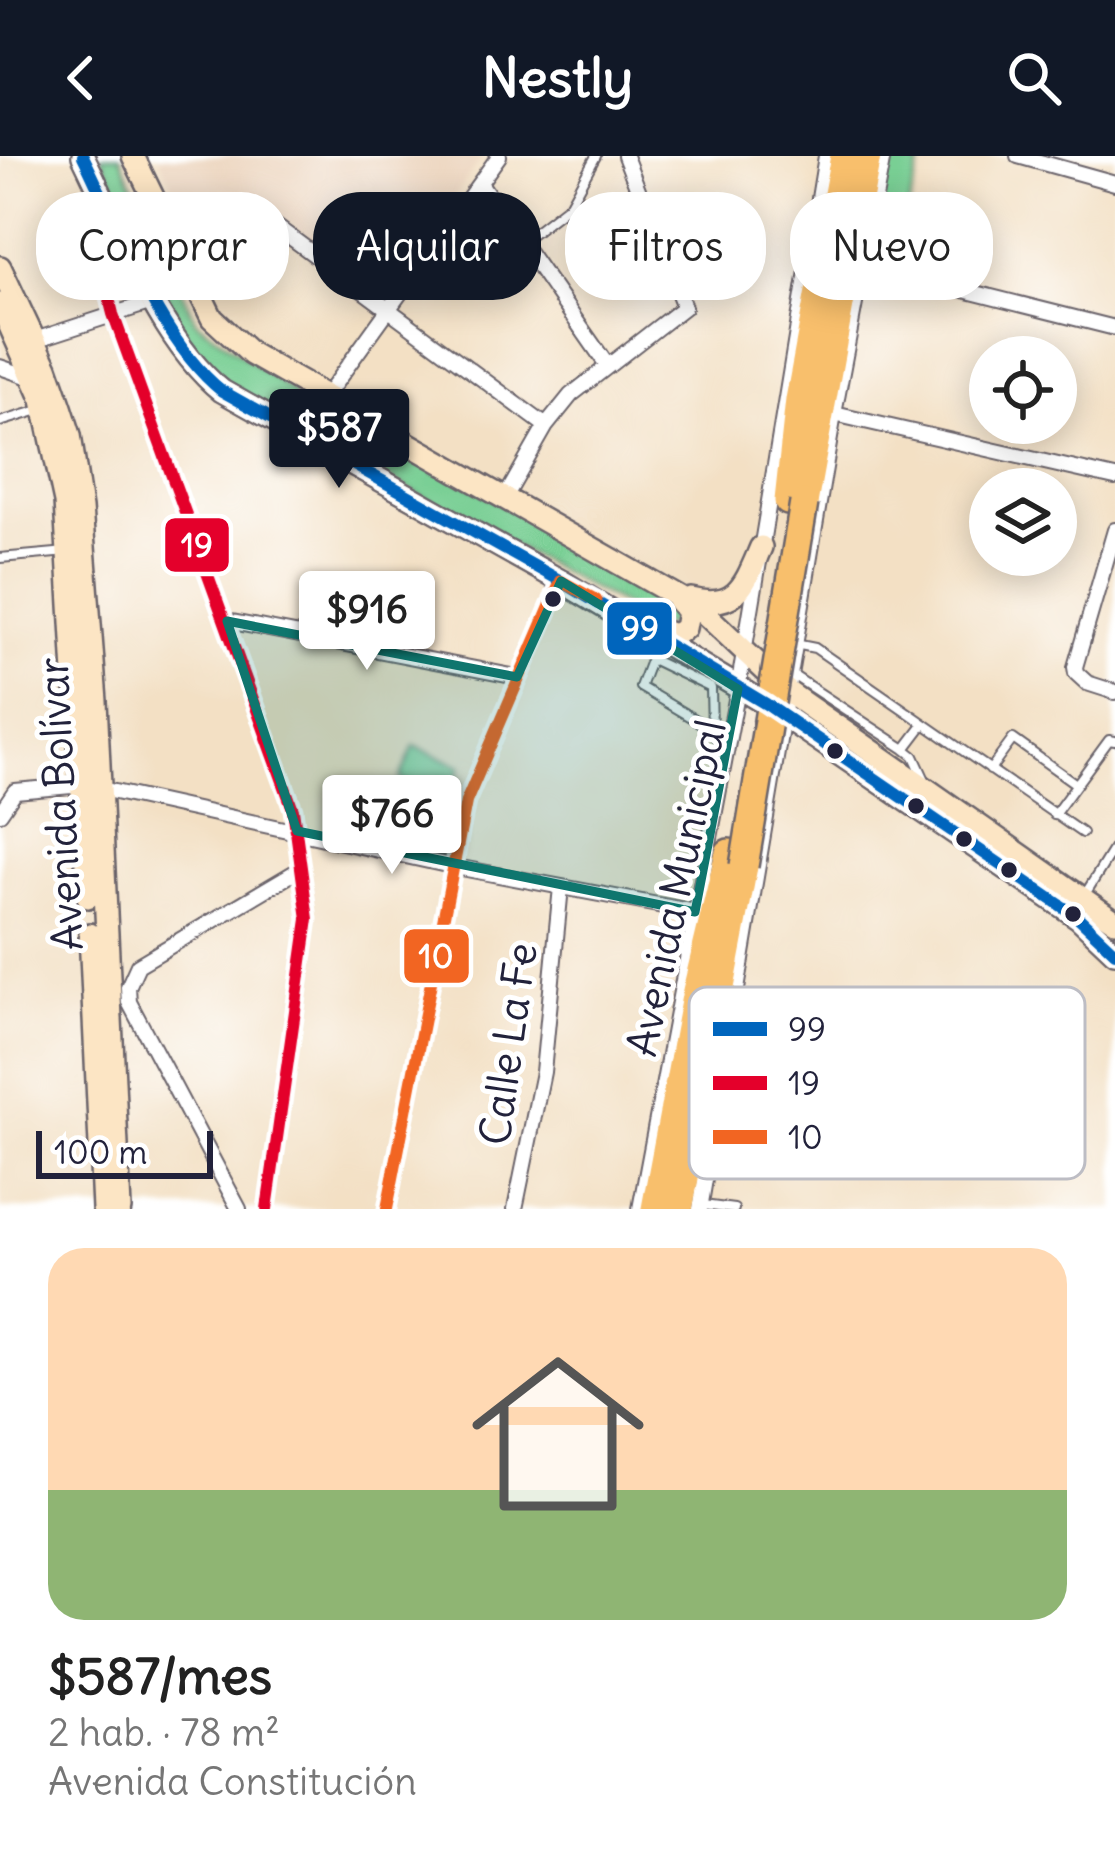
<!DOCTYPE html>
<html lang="es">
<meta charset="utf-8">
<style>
:root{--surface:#fff;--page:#f2f2f2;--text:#222;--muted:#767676;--accent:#111827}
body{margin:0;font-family:Delius,sans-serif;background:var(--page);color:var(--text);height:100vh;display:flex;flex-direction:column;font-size:45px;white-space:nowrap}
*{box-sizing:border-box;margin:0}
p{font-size:39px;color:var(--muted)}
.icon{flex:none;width:66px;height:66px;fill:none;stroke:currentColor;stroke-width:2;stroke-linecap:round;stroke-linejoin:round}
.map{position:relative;height:1053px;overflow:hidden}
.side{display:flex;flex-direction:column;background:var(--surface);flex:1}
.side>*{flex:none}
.guide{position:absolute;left:36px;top:36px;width:1044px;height:108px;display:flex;gap:24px}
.tools{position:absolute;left:969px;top:180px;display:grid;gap:24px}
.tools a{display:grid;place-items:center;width:108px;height:108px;border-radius:50%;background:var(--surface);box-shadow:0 6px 30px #0003;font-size:60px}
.scale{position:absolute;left:36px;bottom:30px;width:177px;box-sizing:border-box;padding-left:12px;border:6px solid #22223b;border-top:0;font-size:33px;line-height:42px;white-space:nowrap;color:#22223b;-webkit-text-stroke:9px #fff;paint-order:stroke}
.price{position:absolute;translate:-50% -102px;padding:0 27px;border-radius:12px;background:#fff;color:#222;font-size:39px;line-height:78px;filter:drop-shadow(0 3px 6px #0008)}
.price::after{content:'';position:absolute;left:50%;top:72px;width:36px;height:27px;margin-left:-18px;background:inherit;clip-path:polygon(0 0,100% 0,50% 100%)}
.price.current{background:var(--accent);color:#fff}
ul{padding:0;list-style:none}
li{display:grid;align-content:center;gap:24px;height:636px;padding:0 48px}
li span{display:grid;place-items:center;height:372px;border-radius:36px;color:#555}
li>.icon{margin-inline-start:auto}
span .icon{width:216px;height:216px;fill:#fffc;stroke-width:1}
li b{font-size:51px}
.tag{padding:0 42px;border-radius:48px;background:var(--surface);box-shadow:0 6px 30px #0003;font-size:42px;line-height:108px}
.tag.current{background:var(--accent);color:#fff}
header{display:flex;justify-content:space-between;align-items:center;height:156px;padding:0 48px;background:var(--accent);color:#fff;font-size:54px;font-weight:700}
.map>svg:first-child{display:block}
.built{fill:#ebd2b9}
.green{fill:#79cf94;stroke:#4e7868;stroke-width:3}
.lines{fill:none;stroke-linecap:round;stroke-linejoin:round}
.lane-casing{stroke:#6b646b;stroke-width:12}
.street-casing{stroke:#6b646b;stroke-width:18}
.secondary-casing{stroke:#6b646b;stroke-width:26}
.highway-casing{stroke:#6b646b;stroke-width:32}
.lane{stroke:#fff;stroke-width:8}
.street{stroke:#fff;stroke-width:14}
.secondary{stroke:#fce5c4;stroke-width:21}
.highway{stroke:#f8bf6c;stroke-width:27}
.highway-bridge-casing{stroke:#6b646b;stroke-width:32;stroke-linecap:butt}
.highway-bridge{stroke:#f8bf6c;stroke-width:27}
.bus-1-casing{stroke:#fff;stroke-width:21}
.bus-2-casing{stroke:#fff;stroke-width:21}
.bus-3-casing{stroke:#fff;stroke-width:21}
.bus-1{stroke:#0065bd;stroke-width:12}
.bus-2{stroke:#e4002b;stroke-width:12}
.bus-3{stroke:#f26522;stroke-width:12}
.marked{fill:#0f766e;fill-opacity:0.2;stroke:#0f766e;stroke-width:9;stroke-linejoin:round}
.bus-dot{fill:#22223b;stroke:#fff;stroke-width:4.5}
.labels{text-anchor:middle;stroke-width:10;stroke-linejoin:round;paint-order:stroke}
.street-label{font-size:42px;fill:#22223b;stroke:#fff}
.key{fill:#fff;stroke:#bdbdc4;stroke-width:3}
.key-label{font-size:33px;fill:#22223b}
.line-badge{stroke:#fff;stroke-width:4.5}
.badge-label{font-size:33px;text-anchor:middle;font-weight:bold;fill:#fff}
</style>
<header><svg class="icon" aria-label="back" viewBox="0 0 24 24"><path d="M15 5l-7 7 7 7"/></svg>Nestly<svg class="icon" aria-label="search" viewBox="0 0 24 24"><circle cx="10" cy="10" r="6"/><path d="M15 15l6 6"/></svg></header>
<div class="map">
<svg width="1115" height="1053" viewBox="0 0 1115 1053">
<rect width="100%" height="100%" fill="#fff"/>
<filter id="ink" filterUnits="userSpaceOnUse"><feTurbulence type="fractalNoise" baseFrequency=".00833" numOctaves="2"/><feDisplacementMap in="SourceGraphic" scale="24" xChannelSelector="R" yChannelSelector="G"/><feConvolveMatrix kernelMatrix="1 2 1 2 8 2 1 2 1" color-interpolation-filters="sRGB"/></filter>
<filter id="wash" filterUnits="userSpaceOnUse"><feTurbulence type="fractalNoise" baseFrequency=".004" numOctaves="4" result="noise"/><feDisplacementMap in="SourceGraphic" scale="48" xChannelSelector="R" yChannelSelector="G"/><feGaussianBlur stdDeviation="2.7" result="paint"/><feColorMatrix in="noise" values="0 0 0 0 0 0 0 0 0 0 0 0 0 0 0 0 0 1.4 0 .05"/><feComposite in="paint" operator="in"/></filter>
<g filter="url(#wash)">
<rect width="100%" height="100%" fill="#f3e0c4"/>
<path class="built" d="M 158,0 L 483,0 L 386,140 L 254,40 L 187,61 Z"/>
<path class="green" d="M 101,0 L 120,0 L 196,165 L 295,238 L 293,259 L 281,264 L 204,212 L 180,172 Z
M 888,0 L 922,0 L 905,64 L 876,75 Z
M 342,257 L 679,448 L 678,469 L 662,469 L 639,458 L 328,289 L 321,267 Z
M 414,590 L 461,610 L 448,643 L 400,623 Z"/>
</g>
<g filter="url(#ink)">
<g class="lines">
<g class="lane-casing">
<path id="lane" d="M 521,86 L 569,49 L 596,0
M 0,266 L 43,253
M 0,402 L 67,396
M 657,486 L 640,531 L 709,572 L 726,595
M 795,488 L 815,492 L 1082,677
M 651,503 L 711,532 L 712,574
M 791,518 L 905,593 L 914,600 L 926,626
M 905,593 L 924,568
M 990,614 L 1013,583 L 1076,628
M 1054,659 L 1109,584 L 1115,585
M 1084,740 L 1115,690
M 720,947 L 882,974
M 703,1049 L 734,1053"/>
</g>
<g class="street-casing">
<path id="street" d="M 1018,0 L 1115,27
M 480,27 L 607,209
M 112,66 L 103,118 L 113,158 L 293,653 L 308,763 L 267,1053
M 170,76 L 247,49 L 546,270
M 864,109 L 1115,172
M 35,184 L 155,145
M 0,211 L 35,223
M 326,240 L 499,0
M 834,258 L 1115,322
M 506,340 L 546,270 L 571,239 L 684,151 L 625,0
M 1115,374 L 1075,511 L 1076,517 L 1087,527 L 1115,536
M 227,465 L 517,521
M 0,657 L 15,635 L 83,629 L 456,711 L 695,756
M 239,1053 L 129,846 L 128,831 L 138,809 L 302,712
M 387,1053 L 466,646 L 561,425
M 515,1053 L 543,916 L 561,731
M 640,1053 L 738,533 L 826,0
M 700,1053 L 834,258 L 883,0"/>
</g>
<g class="secondary-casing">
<path id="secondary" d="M 83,0 C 120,74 158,184 222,235 L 561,425 L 766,548 L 1079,762 L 1115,796
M 133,0 L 212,162 L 251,198 L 701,454 L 788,536 L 1115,765
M 0,111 L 47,211 L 61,251 L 70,279 L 81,352 L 96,545 L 120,1053
M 0,148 L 43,244 L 65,346 L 88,741
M 325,294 L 313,276 C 316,256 330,253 348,253
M 691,443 C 737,455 745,428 761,391
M 652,472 L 675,479 L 685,472 L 688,456 L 677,443
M 90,778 L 103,1053"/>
</g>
<g class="highway-casing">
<path id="highway" d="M 788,345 L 799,244 L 844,0
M 804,347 L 867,0
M 655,1053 L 696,835 L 729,697
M 679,1053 L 744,710"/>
</g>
<use href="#lane" class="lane"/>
<use href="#street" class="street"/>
<use href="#secondary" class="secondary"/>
<use href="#highway" class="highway"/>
<g class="highway-bridge-casing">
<path id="highway-bridge" d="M 744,710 L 804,347"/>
</g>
<use href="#highway-bridge" class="highway-bridge"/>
<g class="bus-1-casing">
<path id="bus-1" d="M 83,0 C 120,74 158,184 222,235 L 561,425 L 766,548 L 1079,762 L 1115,796"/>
</g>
<g class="bus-2-casing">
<path id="bus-2" d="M 109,81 L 103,118 L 113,158 L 293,653 L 308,763 L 267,1053"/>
</g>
<g class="bus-3-casing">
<path id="bus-3" d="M 387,1053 L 466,646 L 561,425 L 596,444"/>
</g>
<use href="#bus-1" class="bus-1"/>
<use href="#bus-2" class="bus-2"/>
<use href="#bus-3" class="bus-3"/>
</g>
</g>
<path class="marked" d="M 561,425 L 738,533 L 695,756 L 297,675 L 227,465 L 517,521 Z"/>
<g class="bus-dot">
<circle cx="553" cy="443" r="10"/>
<circle cx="835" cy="595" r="10"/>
<circle cx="916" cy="650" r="10"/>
<circle cx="964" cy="683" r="10"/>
<circle cx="1009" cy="714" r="10"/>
<circle cx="1073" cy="758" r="10"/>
</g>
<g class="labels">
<g class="street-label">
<text transform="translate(60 648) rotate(-93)" y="15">Avenida Bolívar</text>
<text transform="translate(676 732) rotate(-78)" y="15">Avenida Municipal</text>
<text transform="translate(508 888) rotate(-82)" y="15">Calle La Fe</text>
</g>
</g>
<rect x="689" y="831" width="396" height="192" rx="18" class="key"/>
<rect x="713" y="866" width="54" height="14" fill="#0065bd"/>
<rect x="713" y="920" width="54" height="14" fill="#e4002b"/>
<rect x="713" y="974" width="54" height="14" fill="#f26522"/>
<g class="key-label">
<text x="788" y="885">99</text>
<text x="788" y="939">19</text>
<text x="788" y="993">10</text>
</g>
<g class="line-badge">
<rect x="163" y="360" width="68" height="58" rx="12" fill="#e4002b"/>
<rect x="605" y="444" width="69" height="57" rx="12" fill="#0065bd"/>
<rect x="402" y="771" width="69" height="58" rx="12" fill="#f26522"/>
</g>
<g class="badge-label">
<text x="197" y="401">19</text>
<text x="640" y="484">99</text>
<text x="436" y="812">10</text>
</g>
</svg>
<div class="tools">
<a><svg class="icon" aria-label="locate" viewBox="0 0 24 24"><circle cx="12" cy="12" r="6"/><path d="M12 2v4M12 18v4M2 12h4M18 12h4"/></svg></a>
<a><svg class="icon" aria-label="layers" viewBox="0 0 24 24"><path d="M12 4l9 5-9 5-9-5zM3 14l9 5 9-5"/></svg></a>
</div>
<div class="scale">100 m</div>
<b class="price current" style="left:339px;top:335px">$587</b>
<b class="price" style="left:367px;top:517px">$916</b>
<b class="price" style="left:392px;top:721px">$766</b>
<div class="guide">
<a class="tag">Comprar</a>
<a class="tag current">Alquilar</a>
<a class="tag">Filtros</a>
<a class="tag">Nuevo</a>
</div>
</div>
<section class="side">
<ul>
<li><span style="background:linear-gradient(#ffd9b3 65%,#8fb573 0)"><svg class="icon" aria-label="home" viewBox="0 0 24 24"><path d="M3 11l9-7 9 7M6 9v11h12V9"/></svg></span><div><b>$587/mes</b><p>2 hab. · 78 m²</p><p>Avenida Constitución</p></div></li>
</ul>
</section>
